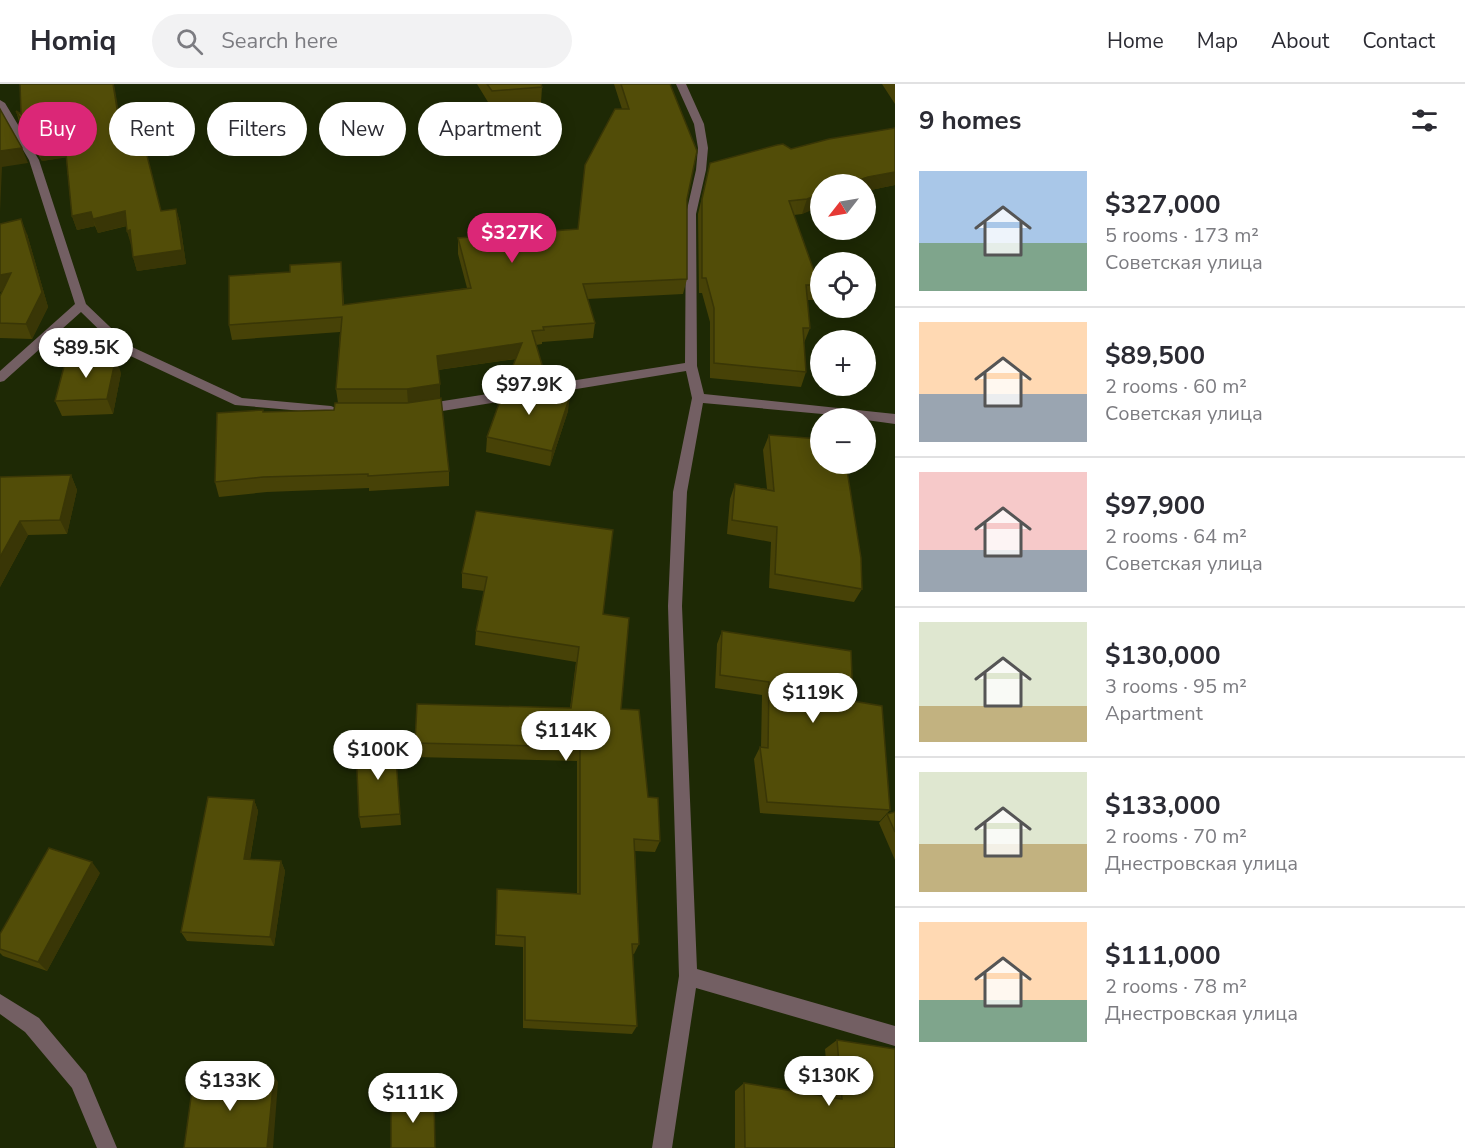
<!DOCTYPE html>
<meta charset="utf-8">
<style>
:root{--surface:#fff;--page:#f2f2f3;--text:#2b2b33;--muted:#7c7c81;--line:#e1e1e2;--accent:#db2777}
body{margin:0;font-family:"Nunito Sans",sans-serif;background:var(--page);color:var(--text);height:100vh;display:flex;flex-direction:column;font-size:22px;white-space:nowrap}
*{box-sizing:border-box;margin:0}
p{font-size:20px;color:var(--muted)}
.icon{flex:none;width:33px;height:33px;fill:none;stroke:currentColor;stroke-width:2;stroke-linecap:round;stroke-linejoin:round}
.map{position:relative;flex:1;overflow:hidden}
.side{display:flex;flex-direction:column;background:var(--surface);width:570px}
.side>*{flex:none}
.top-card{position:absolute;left:18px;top:18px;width:570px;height:54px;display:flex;gap:12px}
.needle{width:39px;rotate:239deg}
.tools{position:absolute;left:810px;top:90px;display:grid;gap:12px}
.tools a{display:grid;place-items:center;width:66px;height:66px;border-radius:50%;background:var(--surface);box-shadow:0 3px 15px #0003;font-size:30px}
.price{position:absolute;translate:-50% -51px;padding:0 14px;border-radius:21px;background:#fff;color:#222;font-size:20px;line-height:39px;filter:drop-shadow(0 2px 3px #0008)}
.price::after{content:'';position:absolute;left:50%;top:36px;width:18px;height:14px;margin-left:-9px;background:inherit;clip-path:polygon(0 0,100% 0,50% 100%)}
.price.active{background:var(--accent);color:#fff}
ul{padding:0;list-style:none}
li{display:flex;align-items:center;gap:18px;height:150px;padding:0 24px}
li+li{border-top:2px solid var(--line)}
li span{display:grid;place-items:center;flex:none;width:168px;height:120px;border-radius:0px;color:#555}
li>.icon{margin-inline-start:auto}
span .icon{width:72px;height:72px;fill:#fffc;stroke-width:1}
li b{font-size:26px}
h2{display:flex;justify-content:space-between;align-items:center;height:72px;padding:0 24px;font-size:26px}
.pill{padding:0 21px;border-radius:27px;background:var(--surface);box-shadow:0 3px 15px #0003;font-size:21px;line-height:54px}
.pill.active{background:var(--accent);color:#fff}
header{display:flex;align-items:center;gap:36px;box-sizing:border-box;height:84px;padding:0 30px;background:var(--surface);border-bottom:2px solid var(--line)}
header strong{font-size:28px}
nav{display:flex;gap:33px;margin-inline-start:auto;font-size:21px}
.search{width:420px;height:54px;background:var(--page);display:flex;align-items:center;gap:15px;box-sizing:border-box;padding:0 21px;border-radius:33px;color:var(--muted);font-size:22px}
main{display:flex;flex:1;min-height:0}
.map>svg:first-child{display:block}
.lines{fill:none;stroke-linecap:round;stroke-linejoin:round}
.minor{fill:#735f63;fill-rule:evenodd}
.wall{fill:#474207}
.shaded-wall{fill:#393606}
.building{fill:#524d08;stroke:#393606;stroke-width:1.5}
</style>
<header>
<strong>Homiq</strong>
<div class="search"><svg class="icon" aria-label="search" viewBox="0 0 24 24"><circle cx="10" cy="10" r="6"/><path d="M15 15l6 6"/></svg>Search here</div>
<nav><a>Home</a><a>Map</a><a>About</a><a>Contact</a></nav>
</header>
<main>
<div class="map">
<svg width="895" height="1064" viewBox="0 0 895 1064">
<rect width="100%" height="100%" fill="#1e2905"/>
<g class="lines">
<path class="minor" d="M 676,0 L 686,0 L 704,40 L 708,64 L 706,86 L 696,130 L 697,282 L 704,310 L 895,330 L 895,340 L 866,336 L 866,334 L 703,319 L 687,408 L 682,522 L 697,885 L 895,942 L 895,962 L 696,904 L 672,1064 L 652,1064 L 679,892 L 668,522 L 673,408 L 692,314 L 686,287 L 424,330 L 418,325 L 424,320 L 685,279 L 686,130 L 696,86 L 698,64 L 694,40 Z
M 0,16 L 5,19 L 39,76 L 86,220 L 130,262 L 242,314 L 331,322 L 336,324 L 337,327 L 336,330 L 235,321 L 122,268 L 81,228 L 4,297 L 0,298 L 0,287 L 75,220 L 29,76 L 0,27 Z
M 0,910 L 39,934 L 86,990 L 117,1064 L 97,1064 L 72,1004 L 25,948 L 0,930 Z"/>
</g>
<path class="wall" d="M 477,0 L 541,0 L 542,3 L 541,19 L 491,23 Z
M 614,0 L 670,0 L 687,115 L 687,195 L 683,210 L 587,215 L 595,239 L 593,254 L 542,258 L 542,260 L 536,261 L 542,298 L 568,327 L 550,382 L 486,368 L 487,353 L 510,303 L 510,289 L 516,275 L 438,286 L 440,314 L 449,387 L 449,402 L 369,407 L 369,404 L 267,408 L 219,413 L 215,398 L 264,328 L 334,326 L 338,319 L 336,305 L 340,248 L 232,256 L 229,241 L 290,188 L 341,178 L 344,221 L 467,204 L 458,170 L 458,154 L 578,145 L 622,25 Z
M 882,0 L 895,0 L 895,20 Z
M 16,27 L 21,30 L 121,37 L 161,127 L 176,125 L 180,139 L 186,180 L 137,187 L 133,173 L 132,161 L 127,147 L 127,142 L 98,149 L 95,142 L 77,146 L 72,132 L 66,73 L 42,77 L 20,41 Z
M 791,65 L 895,101 L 866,107 L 866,100 L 802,130 L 794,131 L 819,201 L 814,216 L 807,216 L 810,244 L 804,259 L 806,288 L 801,303 L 710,294 L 710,238 L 702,209 L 699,209 L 698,130 L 710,79 Z
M 27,150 L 48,223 L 32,255 L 0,254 L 0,212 Z
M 121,289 L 113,330 L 62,332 L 55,317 Z
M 769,351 L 862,505 L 854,518 L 769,504 L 771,458 L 727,450 L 730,415 L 735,400 L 767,405 L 763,366 Z
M 71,391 L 77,406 L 67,450 L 28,451 L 0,503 L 0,393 Z
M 476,427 L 603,530 L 621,625 L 648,713 L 660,757 L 655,768 L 635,767 L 639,860 L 634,870 L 633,870 L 637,942 L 632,950 L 523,944 L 523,863 L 495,861 L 497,805 L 577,810 L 577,677 L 415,673 L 415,659 L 570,624 L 576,578 L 475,561 L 476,547 L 484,507 L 462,504 L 462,489 Z
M 722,547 L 853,617 L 890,726 L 880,737 L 760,729 L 754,675 L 760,663 L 761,663 L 762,611 L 715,604 L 717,560 Z
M 395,661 L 401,741 L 361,744 L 359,733 Z
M 254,716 L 258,727 L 250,776 L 281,777 L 285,787 L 274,862 L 187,857 L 181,848 Z
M 895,728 L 895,776 L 879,739 L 887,730 Z
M 100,789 L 47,887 L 3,872 L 0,869 L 0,850 Z
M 837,956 L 895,1064 L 735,1064 L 735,1007 L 744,999 L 829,1013 L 825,965 Z"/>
<path class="shaded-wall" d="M 113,0 L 114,0 L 123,51 L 119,37 Z
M 65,59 L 70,73 L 42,77 L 37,63 Z
M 22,64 L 28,79 L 2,83 L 0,128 L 0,67 Z
M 895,88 L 895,101 L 866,107 L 866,100 L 847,100 L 868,93 Z
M 820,110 L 820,123 L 802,130 L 807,115 Z
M 176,125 L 180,139 L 186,180 L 137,187 L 133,173 Z
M 125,127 L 129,141 L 98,149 L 93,135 Z
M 91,128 L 95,142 L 77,146 L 72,132 Z
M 21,135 L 27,150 L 48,223 L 32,255 L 26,240 Z
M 130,146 L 134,160 L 131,161 L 127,147 Z
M 11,189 L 17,204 L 0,208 L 0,191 Z
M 522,259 L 521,274 L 437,286 L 437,272 Z
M 116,273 L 121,289 L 113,330 L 107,315 Z
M 543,284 L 542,299 L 510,304 L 510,289 Z
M 440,300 L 440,315 L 408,320 L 407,305 Z
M 570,312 L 568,327 L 550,382 L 552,367 Z
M 71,391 L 77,406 L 67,450 L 60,436 Z
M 20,437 L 28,451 L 0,503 L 0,473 Z
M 254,716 L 258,727 L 248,786 L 244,775 Z
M 281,777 L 285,787 L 274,862 L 270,853 Z
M 92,778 L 100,789 L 47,887 L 38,878 Z
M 274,992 L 278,998 L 273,1064 L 267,1064 Z"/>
<path class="building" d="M 20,0 L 113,0 L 119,37 L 138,36 L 161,127 L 176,125 L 182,166 L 133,173 L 130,146 L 127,147 L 125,127 L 93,135 L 91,128 L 72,132 L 65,59 L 37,63 L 16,27 L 21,30 Z
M 487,0 L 541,0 L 542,3 L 492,7 Z
M 621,0 L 670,0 L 697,67 L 687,115 L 687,195 L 583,200 L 595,239 L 543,243 L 544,246 L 532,247 L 543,284 L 510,289 L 522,259 L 437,272 L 440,300 L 407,305 L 336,305 L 342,233 L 229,241 L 229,192 L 290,188 L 290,181 L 341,178 L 343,221 L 471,204 L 458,154 L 578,145 L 585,81 L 615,25 L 629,25 Z
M 0,25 L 22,64 L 0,67 Z
M 895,44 L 895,88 L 868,93 L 847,100 L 820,100 L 820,110 L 807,115 L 789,117 L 819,201 L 806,201 L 810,244 L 803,244 L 806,288 L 714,279 L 714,224 L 706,194 L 702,194 L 702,115 L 710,79 L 777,61 L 783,60 L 791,65 L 829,55 Z
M 21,135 L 42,208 L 26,240 L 0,239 L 0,212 L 11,189 L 0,191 L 0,140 Z
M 116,273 L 107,315 L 55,317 L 66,275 Z
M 547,297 L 551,308 L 570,312 L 552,367 L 487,353 L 505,303 Z
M 441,314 L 449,387 L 368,392 L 368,390 L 263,393 L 215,398 L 217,329 L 263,326 L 263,328 L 334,326 L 335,319 L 407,319 Z
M 769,351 L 820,355 L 820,380 L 846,380 L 861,474 L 862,505 L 775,490 L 777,443 L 732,436 L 735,400 L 774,407 Z
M 71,391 L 60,436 L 20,437 L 0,473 L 0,393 Z
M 476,427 L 613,446 L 603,530 L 629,534 L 621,625 L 639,626 L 648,713 L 658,714 L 660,757 L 634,755 L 639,860 L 632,860 L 637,942 L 525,936 L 525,853 L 496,851 L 497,805 L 580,810 L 580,663 L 415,659 L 417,620 L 571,624 L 579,563 L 476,547 L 487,493 L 462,489 Z
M 722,547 L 851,567 L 853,617 L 882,622 L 890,726 L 767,718 L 760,663 L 768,664 L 769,598 L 720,591 Z
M 395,661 L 400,730 L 359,733 L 356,664 Z
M 208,713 L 254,716 L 244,775 L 281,777 L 270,853 L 181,848 Z
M 895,728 L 895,748 L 887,730 Z
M 49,764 L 92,778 L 38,878 L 0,865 L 0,850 Z
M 837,956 L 895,965 L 895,1064 L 745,1064 L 744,999 L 842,1015 Z
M 194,992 L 274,992 L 267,1064 L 184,1064 Z
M 434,1015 L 435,1064 L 391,1064 L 391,1016 Z"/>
</svg>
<div class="tools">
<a><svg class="needle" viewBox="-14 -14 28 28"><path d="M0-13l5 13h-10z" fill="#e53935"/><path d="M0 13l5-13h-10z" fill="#7c7c81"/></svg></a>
<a><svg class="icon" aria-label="locate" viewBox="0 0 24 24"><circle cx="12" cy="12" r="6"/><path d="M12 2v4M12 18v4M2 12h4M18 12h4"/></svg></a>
<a>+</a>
<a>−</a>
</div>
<b class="price active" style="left:512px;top:180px">$327K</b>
<b class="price" style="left:86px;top:295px">$89.5K</b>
<b class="price" style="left:529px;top:332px">$97.9K</b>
<b class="price" style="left:813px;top:640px">$119K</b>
<b class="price" style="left:566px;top:678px">$114K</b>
<b class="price" style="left:378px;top:697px">$100K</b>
<b class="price" style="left:829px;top:1023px">$130K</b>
<b class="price" style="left:230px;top:1028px">$133K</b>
<b class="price" style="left:413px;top:1040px">$111K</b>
<div class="top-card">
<a class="pill active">Buy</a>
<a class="pill">Rent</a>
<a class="pill">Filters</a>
<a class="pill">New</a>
<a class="pill">Apartment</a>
</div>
</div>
<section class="side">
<h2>9 homes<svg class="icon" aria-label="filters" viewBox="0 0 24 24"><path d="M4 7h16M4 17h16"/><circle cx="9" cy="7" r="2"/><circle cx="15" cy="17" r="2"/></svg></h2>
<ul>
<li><span style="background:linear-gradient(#a9c7e8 60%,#7fa58c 0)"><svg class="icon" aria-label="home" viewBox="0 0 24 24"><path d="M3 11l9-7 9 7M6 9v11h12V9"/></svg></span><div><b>$327,000</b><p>5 rooms · 173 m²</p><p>Советская улица</p></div></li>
<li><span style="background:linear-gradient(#ffd9b3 60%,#9aa5b1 0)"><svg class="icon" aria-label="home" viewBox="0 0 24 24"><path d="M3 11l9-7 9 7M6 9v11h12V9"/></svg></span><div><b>$89,500</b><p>2 rooms · 60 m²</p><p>Советская улица</p></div></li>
<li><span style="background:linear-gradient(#f6c9c9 65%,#9aa5b1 0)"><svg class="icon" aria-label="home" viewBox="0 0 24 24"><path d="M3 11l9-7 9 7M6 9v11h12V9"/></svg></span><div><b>$97,900</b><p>2 rooms · 64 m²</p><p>Советская улица</p></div></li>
<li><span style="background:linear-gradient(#dfe7d0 70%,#c2b280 0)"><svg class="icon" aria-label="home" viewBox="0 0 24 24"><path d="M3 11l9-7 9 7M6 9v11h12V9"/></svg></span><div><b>$130,000</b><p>3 rooms · 95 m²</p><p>Apartment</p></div></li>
<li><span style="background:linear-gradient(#dfe7d0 60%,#c2b280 0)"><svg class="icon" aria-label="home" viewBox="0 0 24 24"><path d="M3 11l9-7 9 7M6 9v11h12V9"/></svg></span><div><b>$133,000</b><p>2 rooms · 70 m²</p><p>Днестровская улица</p></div></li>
<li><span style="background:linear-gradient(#ffd9b3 65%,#7fa58c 0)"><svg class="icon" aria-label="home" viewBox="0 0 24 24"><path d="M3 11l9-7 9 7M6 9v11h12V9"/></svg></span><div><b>$111,000</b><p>2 rooms · 78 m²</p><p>Днестровская улица</p></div></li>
</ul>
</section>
</main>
